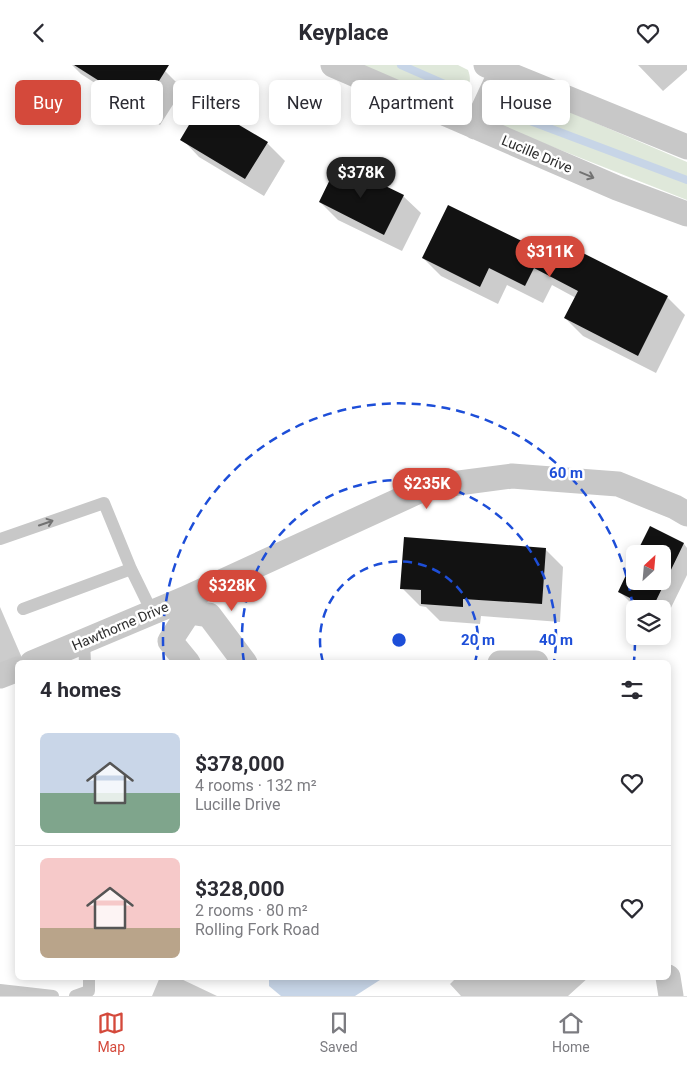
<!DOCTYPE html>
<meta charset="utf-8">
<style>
:root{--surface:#fff;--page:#f7f7f7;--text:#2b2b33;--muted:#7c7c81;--line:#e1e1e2;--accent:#d4493b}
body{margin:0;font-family:Roboto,sans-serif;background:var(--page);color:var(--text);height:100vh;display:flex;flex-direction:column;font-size:19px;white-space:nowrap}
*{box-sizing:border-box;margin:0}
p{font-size:16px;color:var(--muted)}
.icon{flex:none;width:28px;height:28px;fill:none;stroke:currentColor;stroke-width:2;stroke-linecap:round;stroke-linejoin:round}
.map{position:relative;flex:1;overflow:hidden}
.panel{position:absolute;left:15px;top:595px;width:656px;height:320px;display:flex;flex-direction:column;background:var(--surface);border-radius:8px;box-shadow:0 2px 12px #0003}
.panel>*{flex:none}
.hud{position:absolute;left:15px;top:15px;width:658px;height:45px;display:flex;gap:10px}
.needle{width:32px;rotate:26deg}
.buttons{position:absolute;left:626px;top:480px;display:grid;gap:10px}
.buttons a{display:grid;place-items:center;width:45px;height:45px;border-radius:8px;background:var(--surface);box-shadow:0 2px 12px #0003;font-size:25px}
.price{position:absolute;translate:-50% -42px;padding:0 11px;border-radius:18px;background:var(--accent);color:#fff;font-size:16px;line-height:32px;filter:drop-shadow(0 1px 2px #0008)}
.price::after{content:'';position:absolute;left:50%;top:30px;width:15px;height:11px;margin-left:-8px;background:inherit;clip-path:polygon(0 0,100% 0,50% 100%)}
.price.active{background:#222;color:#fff}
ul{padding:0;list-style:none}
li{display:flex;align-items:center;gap:15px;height:125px;padding:0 25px}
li+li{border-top:1px solid var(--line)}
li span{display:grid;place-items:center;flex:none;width:140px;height:100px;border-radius:8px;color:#555}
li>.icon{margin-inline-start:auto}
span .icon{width:60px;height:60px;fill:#fffc;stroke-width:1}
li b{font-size:21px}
h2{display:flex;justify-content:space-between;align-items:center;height:60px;padding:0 25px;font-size:21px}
.tag{padding:0 18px;border-radius:8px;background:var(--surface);box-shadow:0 2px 12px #0003;font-size:18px;line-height:45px}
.tag.active{background:var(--accent);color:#fff}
header{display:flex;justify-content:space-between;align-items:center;height:65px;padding:0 25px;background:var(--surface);font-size:22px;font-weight:700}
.tab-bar{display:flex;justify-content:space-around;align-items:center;height:70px;border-top:1px solid var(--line);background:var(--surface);font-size:14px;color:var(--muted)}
.tab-bar a{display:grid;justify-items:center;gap:2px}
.tab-bar .active{color:var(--accent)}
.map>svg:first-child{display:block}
.green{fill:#dfe8da}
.water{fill:#c7d5e7}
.shadow{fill:#0003}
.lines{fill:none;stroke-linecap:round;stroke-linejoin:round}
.stream{stroke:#c7d5e7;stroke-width:8}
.building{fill:#121212}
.lane{stroke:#c8c8c8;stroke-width:12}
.street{stroke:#c8c8c8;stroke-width:25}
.oneway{stroke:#727272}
.ring{fill:none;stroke:#1d4ed8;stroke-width:2.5;stroke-dasharray:9 6}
.labels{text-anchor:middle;stroke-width:5;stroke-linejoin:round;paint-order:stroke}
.street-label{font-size:14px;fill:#2b2b2b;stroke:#fff}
.centre{fill:#1d4ed8;stroke:#fff;stroke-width:2.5}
.ring-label{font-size:15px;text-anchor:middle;font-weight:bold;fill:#1d4ed8;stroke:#fff;stroke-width:5;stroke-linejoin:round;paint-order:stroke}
</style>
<header><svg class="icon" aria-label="back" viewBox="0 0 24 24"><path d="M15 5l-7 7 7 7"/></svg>Keyplace<svg class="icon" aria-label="heart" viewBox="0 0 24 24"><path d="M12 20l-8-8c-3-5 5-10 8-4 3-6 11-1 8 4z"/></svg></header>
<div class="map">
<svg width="687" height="931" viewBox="0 0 687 931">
<rect width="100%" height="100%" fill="#fff"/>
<path class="green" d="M 362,0 L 458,0 L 468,5 C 474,20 465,31 452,38 Z
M 509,21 L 687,97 L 687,135 L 497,60 L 490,53 L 499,24 Z"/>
<path class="water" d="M 269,913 L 269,912 L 383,913 L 355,931 L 281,931 L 269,921 Z"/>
<path class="shadow" d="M 72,0 L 156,0 L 165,6 L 183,24 L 160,60 L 81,9 Z
M 638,0 L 687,0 L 687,5 L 663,26 Z
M 182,74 L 267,78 L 285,96 L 264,131 L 199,92 Z
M 403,131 L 421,148 L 402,186 L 338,155 L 320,137 Z
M 423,193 L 570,201 L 667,232 L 685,250 L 656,308 L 583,271 L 565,253 L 576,233 L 552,220 L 543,238 L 507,220 L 498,239 L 441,211 Z
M 650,463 L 684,479 L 687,483 L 687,510 L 665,555 L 662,554 L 662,544 L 642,544 L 632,539 L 619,526 L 635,494 L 635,516 L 662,516 L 662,489 Z
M 545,484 L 563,502 L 560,557 L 481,551 L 480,559 L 440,556 L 426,542 L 420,541 L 402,523 Z
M 0,542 L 22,593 L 0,602 Z
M 160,912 L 177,912 L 217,931 L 152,931 Z
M 457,912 L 589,912 L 568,931 L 461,931 L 450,919 Z"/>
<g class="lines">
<path class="stream" d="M 401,0 L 465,28
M 501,45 L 687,115"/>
</g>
<path class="building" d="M 74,0 L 169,0 L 142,43 Z
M 202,38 L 268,77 L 245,114 L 180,75 Z
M 338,98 L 404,130 L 384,170 L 319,137 Z
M 448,140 L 569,199 L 577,185 L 668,231 L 638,291 L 564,253 L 578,226 L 534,203 L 525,221 L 489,203 L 480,222 L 422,193 Z
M 650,461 L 684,478 L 652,544 L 618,527 L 635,491 L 635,516 L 662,516 L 662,489 L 636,489 Z
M 404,472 L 546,483 L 542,539 L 463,534 L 463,542 L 421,539 L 421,525 L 400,524 Z"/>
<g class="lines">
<path class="lane" d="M 0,474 L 104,438 L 131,504 L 152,547
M 23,544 L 131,504
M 84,576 L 85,598
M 0,925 L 53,931
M 75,931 L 89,926 L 89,912"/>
<path class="street" d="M 333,0 L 617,123 L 687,149
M 486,0 L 687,82
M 475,62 L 504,0
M 189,547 L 209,550 L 245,598
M 32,598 L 184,534 L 428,422 L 512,411 L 618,419 L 675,442 L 687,449
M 188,598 L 170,576 L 189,547
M 500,598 L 536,598
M 0,611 L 18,604
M 668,912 L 671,931"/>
</g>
<defs><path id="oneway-shaft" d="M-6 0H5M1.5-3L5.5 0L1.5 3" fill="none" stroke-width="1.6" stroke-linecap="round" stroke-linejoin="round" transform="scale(1.25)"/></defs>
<g class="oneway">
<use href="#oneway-shaft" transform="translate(587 110) rotate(23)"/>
<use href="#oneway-shaft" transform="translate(46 458) rotate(-19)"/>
</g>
<g class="ring">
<path d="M323 597A79 79 0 1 1 475 597"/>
<path d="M244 597A157 157 0 1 1 554 597"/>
<path d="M164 596A236 236 0 1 1 634 596"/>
</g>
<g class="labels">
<g class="street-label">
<text transform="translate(537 89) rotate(23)" y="5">Lucille Drive</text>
<text transform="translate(120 561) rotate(-23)" y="5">Hawthorne Drive</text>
</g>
</g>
<circle cx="399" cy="575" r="8" class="centre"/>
<g class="ring-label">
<text x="566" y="413">60 m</text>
<text x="478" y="580">20 m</text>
<text x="556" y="580">40 m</text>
</g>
</svg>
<div class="buttons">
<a><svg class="needle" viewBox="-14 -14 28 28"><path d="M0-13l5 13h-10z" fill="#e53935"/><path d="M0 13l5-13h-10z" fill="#7c7c81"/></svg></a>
<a><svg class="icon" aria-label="layers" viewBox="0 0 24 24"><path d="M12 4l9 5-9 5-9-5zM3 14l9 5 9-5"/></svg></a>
</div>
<b class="price active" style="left:361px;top:134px">$378K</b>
<b class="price" style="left:550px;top:213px">$311K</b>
<b class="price" style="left:427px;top:445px">$235K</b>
<b class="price" style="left:232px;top:547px">$328K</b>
<div class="hud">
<a class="tag active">Buy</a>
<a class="tag">Rent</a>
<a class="tag">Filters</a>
<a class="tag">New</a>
<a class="tag">Apartment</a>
<a class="tag">House</a>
</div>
<section class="panel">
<h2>4 homes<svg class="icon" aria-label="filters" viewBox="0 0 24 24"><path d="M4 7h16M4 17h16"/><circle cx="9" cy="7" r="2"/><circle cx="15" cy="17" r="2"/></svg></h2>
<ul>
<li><span style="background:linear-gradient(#c9d6e8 60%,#7fa58c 0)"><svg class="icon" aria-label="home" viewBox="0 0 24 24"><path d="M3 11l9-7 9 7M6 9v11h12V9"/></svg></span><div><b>$378,000</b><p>4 rooms · 132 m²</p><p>Lucille Drive</p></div><svg class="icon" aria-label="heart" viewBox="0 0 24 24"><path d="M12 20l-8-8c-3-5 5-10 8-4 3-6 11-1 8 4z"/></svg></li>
<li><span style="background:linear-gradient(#f6c9c9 70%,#b9a48a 0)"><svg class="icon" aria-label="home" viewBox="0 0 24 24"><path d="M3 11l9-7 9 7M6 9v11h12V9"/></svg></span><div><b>$328,000</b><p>2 rooms · 80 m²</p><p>Rolling Fork Road</p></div><svg class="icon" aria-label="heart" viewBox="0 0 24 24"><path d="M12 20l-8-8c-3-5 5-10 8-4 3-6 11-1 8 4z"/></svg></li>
</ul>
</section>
</div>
<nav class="tab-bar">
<a class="active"><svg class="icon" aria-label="map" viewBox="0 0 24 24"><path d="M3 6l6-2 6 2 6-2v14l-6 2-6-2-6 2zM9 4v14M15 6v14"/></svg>Map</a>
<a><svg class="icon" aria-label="saved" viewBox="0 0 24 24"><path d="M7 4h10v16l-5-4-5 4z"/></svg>Saved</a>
<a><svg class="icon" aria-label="home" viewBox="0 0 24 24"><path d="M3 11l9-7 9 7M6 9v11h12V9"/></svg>Home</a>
</nav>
